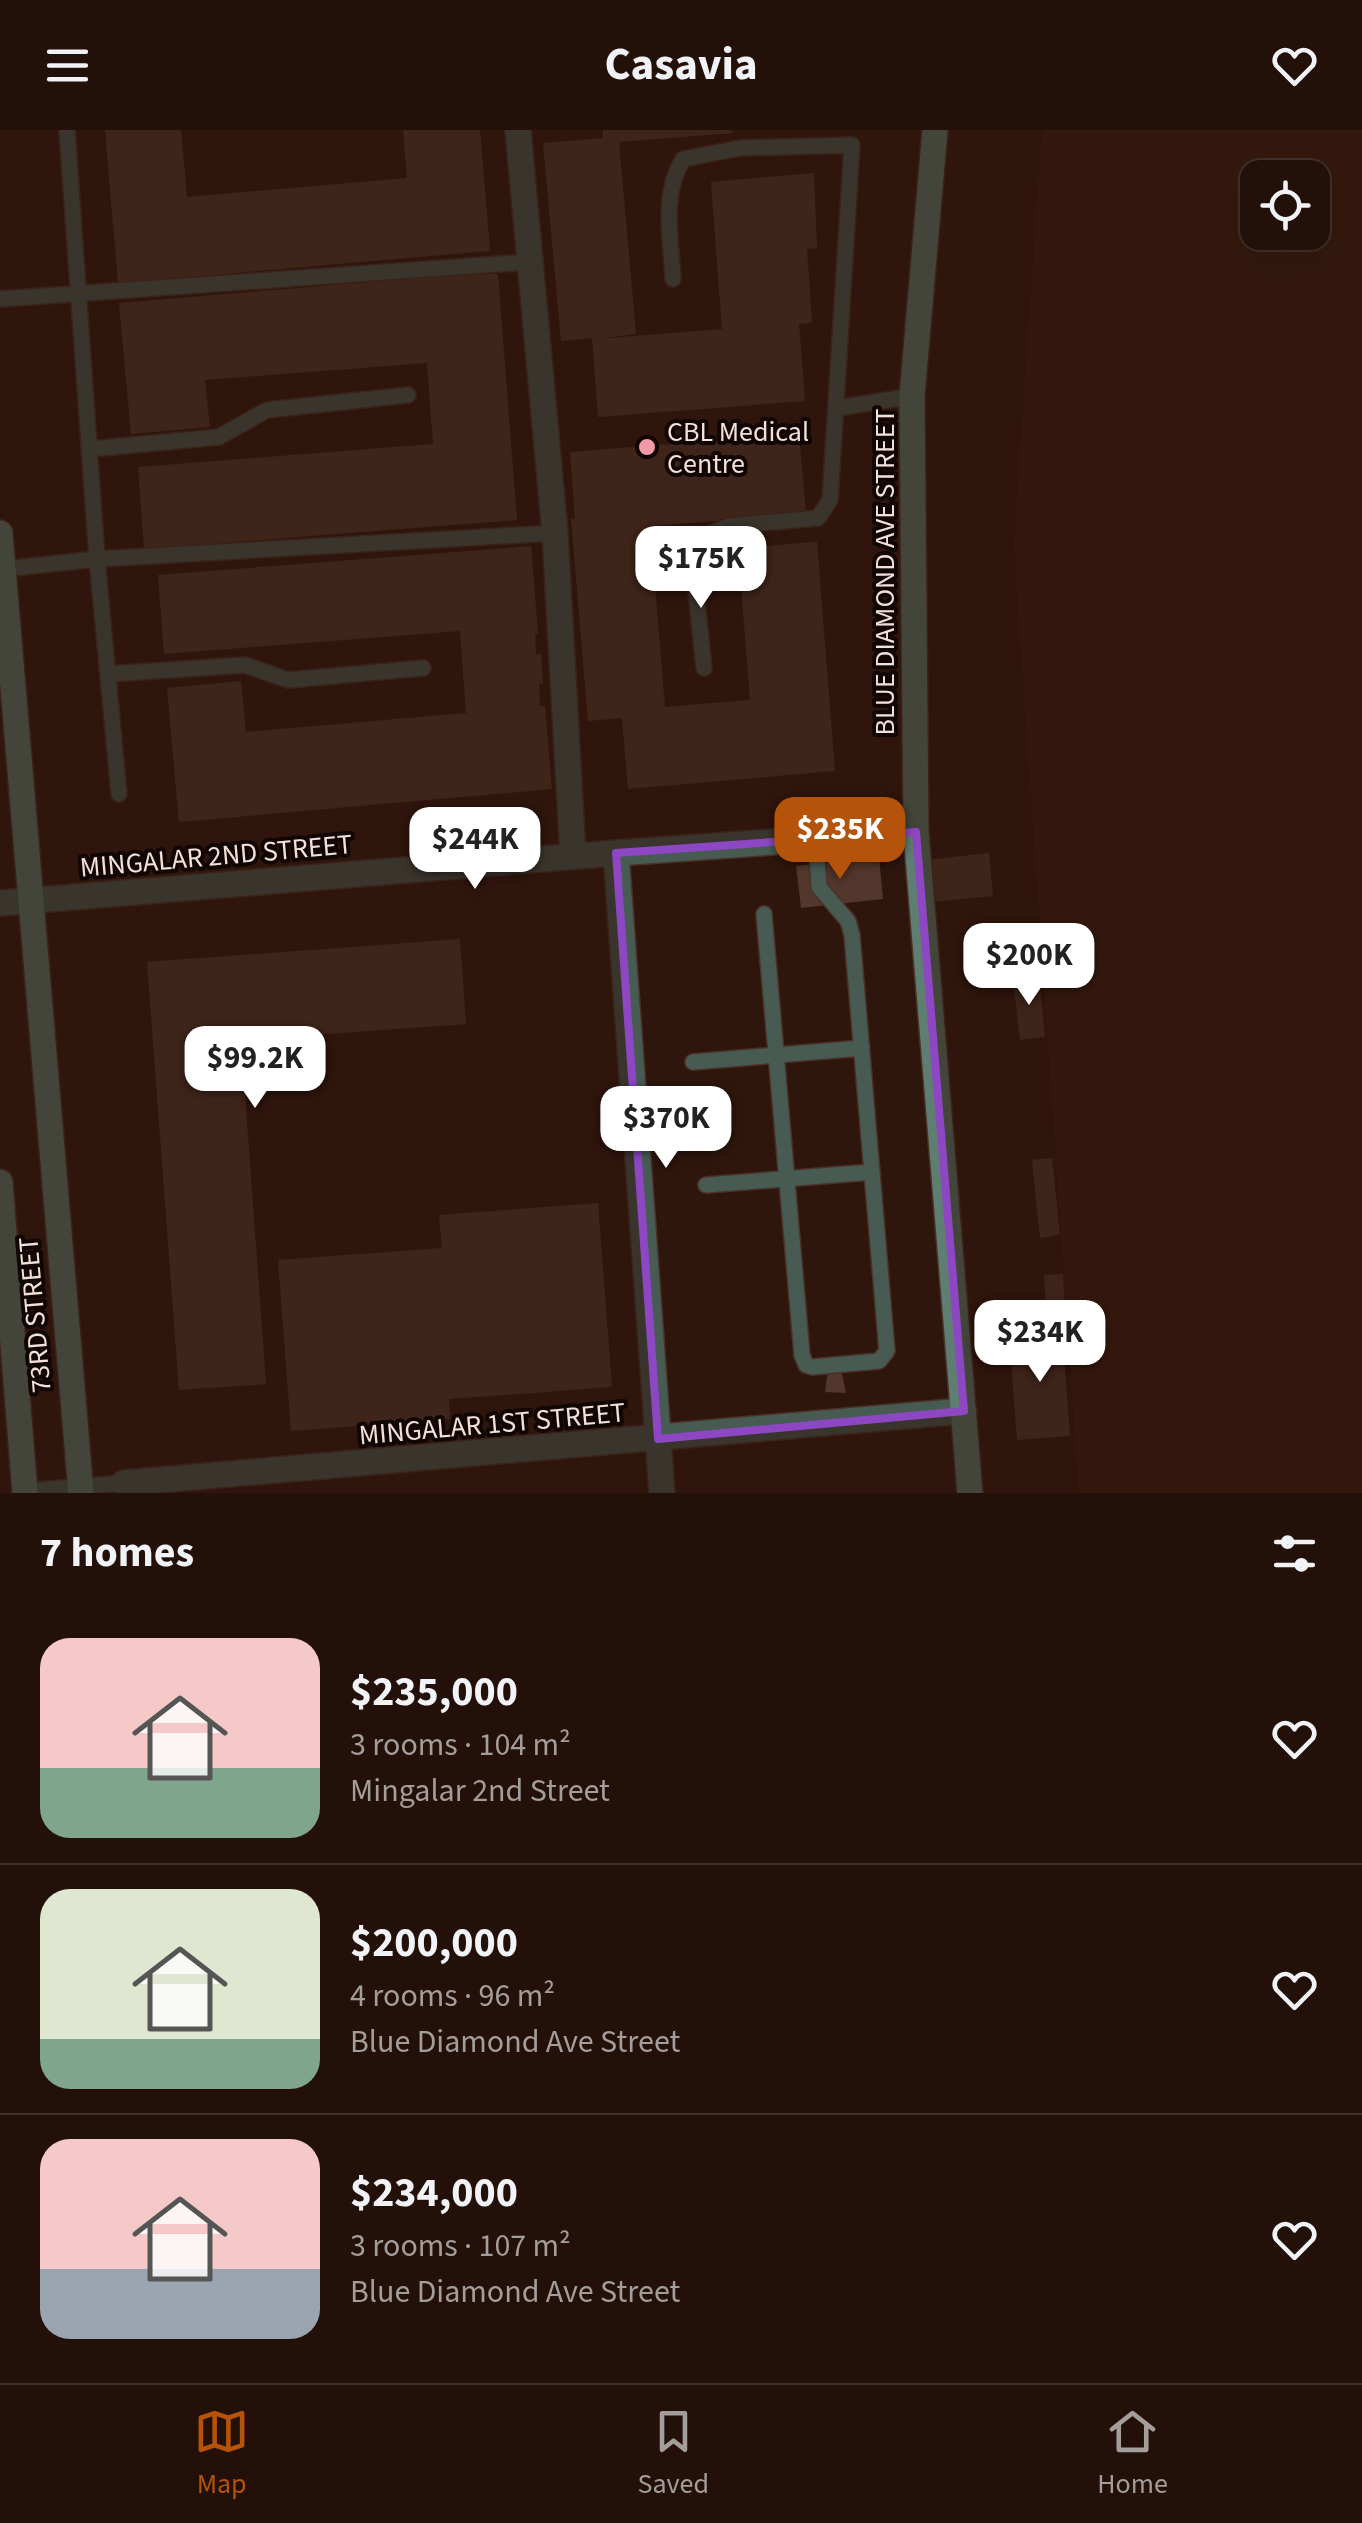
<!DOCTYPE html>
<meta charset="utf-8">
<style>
:root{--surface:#231009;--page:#2f1e17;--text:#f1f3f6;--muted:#a39d9c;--line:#40302a;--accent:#b45309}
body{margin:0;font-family:"Source Sans 3",sans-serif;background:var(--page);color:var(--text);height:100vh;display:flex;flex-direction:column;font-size:38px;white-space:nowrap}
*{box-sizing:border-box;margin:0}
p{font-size:32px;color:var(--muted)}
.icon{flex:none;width:55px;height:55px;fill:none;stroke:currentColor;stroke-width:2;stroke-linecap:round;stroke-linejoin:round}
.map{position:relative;height:1363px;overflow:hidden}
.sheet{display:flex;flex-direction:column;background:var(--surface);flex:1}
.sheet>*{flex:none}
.buttons{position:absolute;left:1240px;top:30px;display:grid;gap:20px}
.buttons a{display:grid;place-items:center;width:90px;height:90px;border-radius:20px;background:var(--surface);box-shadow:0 10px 40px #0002,0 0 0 2px var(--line);font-size:50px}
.price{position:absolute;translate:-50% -85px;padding:0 22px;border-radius:20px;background:#fff;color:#222;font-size:32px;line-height:65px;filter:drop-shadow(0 2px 5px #0008)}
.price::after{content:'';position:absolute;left:50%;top:60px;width:30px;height:22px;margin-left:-15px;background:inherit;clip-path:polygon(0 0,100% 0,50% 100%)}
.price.active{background:var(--accent);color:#fff}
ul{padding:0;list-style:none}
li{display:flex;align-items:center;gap:30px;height:250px;padding:0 40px}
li+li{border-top:2px solid var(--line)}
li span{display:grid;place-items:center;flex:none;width:280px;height:200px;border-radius:30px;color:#555}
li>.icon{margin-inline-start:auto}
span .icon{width:120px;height:120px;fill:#fffc;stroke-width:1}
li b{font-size:42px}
h2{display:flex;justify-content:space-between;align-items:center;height:120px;padding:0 40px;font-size:42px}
header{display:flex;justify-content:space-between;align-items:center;height:130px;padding:0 40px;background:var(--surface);font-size:45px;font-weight:700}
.dock{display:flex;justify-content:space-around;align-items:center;height:140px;border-top:2px solid var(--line);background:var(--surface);font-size:28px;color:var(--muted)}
.dock a{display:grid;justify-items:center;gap:5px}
.dock .active{color:var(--accent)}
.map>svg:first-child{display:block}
.built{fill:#3b1c0f;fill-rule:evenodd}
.building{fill:#53372c}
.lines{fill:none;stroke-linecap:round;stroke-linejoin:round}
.lane-casing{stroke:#4a3229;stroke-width:18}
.street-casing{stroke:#4a3229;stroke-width:28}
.secondary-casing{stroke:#4a3229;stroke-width:28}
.lane{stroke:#475b53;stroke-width:15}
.street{stroke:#475b53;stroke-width:25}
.secondary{stroke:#5e7e71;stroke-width:25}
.marked{fill:none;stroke:#8d47c3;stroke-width:8;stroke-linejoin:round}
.poi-dot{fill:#f49aa6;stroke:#100603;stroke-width:4}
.labels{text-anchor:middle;stroke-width:8;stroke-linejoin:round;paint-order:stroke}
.poi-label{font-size:28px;fill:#f2e0d9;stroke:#100603;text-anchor:start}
.street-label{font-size:28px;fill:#f2e0d9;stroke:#100603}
</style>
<header><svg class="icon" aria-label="menu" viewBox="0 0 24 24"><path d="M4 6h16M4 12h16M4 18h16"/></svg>Casavia<svg class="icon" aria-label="heart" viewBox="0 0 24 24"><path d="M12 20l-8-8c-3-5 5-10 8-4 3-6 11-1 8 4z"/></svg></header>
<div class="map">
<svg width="1362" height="1363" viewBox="0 0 1362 1363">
<rect width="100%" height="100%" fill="#2f160c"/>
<path class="built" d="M 1042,0 L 1362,0 L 1362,1363 L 1079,1363 L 1014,415 ZM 1258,48 L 1312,48 L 1312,102 L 1258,102 Z"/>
<path class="building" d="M 105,0 L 181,0 L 187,67 L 407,48 L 403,0 L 480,0 L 490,121 L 118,153 Z
M 603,0 L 732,0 L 733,3 L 619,12 L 636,204 L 597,209 L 722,199 L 711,52 L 814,43 L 817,118 L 807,119 L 812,193 L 799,194 L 805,271 L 598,287 L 592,208 L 561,211 L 543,13 L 603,8 Z
M 467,144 L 498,144 L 517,390 L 144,419 L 138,337 L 433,314 L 427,233 L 205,250 L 210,297 L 131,304 L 119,173 Z
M 799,304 L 806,384 L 650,396 L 665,577 L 750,570 L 738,418 L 817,412 L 835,641 L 628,659 L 622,588 L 588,591 L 571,389 L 575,389 L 570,322 Z
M 531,416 L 538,504 L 535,504 L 536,524 L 541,524 L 543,553 L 539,554 L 540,576 L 545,576 L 552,659 L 179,692 L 167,558 L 241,551 L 246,602 L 466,583 L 460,501 L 164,524 L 158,445 Z
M 989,723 L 993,766 L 931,772 L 927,730 Z
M 879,727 L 883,769 L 801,778 L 796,736 Z
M 460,809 L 466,894 L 241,910 L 266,1254 L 179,1260 L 147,832 Z
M 1039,847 L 1045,907 L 1020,910 L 1013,850 Z
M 1052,1028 L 1060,1105 L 1040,1108 L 1032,1030 Z
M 598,1073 L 612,1257 L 449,1269 L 450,1289 L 291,1301 L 278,1130 L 442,1118 L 439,1085 Z
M 1063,1144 L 1066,1194 L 1047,1195 L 1044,1145 Z
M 1062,1200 L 1070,1306 L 1017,1310 L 1009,1205 Z
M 841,1239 L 846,1263 L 825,1262 L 828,1240 Z"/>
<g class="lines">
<g class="lane-casing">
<path id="lane" d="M 67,0 L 97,429 L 119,664
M 673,149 C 671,109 661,65 683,29 L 740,18 L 852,15 L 830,370 L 818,388 L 728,396 L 697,410 L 696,462 L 704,538
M 0,169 L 529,132
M 838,278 L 912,266
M 90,319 L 219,307 L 267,280 L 408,265
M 3,439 L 97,429 L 555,403
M 108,544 L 245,535 L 288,550 L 423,538
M 764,784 L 802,1225 L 806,1235 L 812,1237 L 879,1231 L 887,1221 L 852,805 L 848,791 L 819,757 L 816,710
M 693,932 L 862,918
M 706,1055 L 872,1042
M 25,1361 L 124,1353"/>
</g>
<g class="street-casing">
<path id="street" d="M 518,0 L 555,403 L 573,726
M 616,723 L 662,1363
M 0,773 L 616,723 L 916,702
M 124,1353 L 964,1281"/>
</g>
<g class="secondary-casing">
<path id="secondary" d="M 935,0 L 912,266 L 916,702 L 970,1363
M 0,403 L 81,1363
M 0,1052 L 25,1363"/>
</g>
<use href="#lane" class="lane"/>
<use href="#street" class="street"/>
<use href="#secondary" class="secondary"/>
</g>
<path d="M0 0H1362V1363H0ZM 916,702 L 964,1281 L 658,1309 L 616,723 Z" fill="#2f160c" fill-opacity=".55" fill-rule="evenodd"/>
<path class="marked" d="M 916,702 L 964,1281 L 658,1309 L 616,723 Z"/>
<circle class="poi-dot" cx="647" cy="317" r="10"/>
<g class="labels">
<g class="poi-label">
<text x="667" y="311">CBL Medical<tspan x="667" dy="32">Centre</tspan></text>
</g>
<g class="street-label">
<text transform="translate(884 442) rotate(-90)" y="10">BLUE DIAMOND AVE STREET</text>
<text transform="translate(216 725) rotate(-5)" y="10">MINGALAR 2ND STREET</text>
<text transform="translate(34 1185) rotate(-95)" y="10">73RD STREET</text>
<text transform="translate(492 1293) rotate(-5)" y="10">MINGALAR 1ST STREET</text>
</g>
</g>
</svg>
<div class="buttons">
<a><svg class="icon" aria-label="locate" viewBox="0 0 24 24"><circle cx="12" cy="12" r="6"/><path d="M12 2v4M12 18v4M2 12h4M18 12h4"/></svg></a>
</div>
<b class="price" style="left:701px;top:481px">$175K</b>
<b class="price active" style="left:840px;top:752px">$235K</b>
<b class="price" style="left:475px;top:762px">$244K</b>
<b class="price" style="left:1029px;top:878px">$200K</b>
<b class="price" style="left:255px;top:981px">$99.2K</b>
<b class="price" style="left:666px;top:1041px">$370K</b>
<b class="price" style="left:1040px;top:1255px">$234K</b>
</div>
<section class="sheet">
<h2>7 homes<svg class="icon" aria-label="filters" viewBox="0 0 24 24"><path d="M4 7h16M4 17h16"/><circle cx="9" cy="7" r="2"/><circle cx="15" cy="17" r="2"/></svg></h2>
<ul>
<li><span style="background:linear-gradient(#f6c9c9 65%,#7fa58c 0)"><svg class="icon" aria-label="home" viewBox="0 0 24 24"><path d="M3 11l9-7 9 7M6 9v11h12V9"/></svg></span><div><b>$235,000</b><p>3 rooms · 104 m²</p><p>Mingalar 2nd Street</p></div><svg class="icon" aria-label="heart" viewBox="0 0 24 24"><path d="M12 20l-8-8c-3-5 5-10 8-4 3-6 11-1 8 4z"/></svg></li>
<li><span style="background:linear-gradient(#dfe7d0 75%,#7fa58c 0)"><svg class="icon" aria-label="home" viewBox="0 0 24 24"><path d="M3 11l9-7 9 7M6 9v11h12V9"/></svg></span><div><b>$200,000</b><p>4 rooms · 96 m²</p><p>Blue Diamond Ave Street</p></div><svg class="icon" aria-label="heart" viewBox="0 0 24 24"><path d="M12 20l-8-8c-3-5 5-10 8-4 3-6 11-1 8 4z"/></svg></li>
<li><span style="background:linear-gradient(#f6c9c9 65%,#9aa5b1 0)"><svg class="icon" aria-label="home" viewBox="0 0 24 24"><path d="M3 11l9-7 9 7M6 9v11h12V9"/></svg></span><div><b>$234,000</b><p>3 rooms · 107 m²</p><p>Blue Diamond Ave Street</p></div><svg class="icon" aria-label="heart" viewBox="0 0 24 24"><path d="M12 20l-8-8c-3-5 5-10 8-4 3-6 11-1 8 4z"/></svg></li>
</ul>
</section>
<nav class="dock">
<a class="active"><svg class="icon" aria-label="map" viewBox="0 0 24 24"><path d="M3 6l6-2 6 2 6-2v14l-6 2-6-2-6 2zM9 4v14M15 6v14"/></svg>Map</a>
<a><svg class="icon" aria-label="saved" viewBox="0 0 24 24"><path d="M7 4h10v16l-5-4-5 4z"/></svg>Saved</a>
<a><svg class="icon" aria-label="home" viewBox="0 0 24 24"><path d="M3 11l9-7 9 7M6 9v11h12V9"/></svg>Home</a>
</nav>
